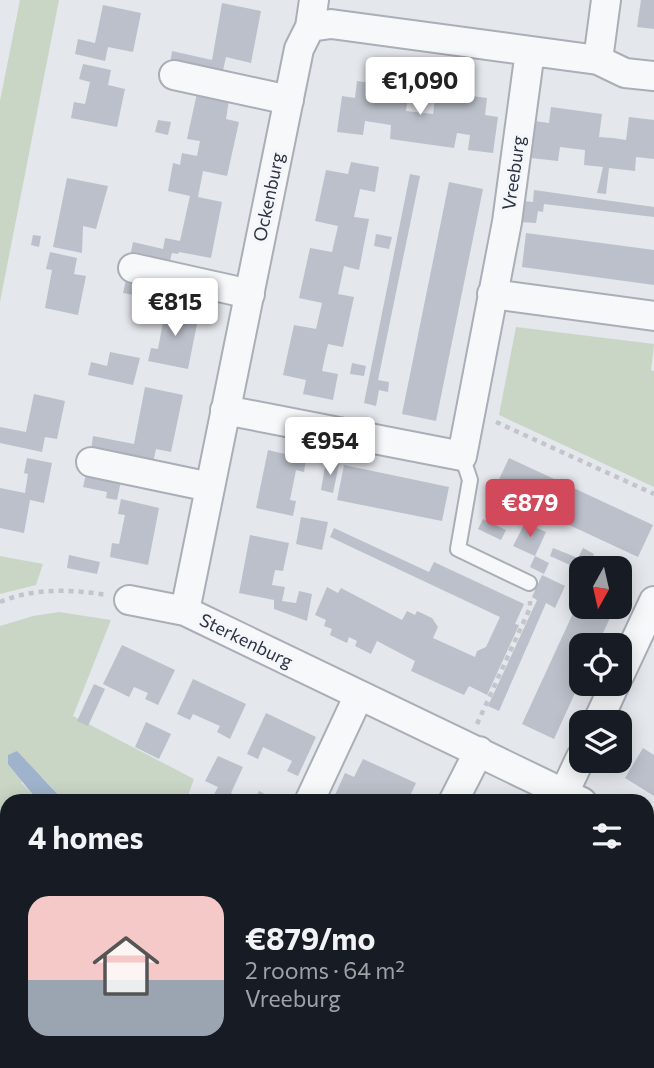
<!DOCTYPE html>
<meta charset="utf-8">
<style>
:root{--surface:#171b24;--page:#242831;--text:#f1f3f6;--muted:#9ea1a6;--accent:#d1495b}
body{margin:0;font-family:Commissioner,sans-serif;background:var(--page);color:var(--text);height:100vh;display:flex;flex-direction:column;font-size:26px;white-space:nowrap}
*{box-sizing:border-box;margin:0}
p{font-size:23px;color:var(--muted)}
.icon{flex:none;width:38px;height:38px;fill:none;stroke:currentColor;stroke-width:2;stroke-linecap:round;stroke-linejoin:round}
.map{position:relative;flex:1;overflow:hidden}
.drawer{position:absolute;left:0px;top:794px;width:654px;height:275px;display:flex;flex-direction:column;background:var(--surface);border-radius:21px 21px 0 0;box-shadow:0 4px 18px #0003}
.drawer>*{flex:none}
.needle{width:46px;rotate:188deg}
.tools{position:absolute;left:569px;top:556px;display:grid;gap:14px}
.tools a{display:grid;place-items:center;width:63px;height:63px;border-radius:14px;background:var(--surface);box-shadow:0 4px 18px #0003;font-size:35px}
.price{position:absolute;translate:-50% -60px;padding:0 16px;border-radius:7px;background:#fff;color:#222;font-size:23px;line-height:46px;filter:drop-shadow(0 2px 4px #0008)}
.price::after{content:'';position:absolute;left:50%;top:42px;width:21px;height:16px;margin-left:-10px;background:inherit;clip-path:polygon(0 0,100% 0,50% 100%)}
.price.active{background:var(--accent);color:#fff}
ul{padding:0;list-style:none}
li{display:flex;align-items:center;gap:21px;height:175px;padding:0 28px}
li span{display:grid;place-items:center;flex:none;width:196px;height:140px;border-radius:21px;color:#555}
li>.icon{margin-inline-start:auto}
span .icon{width:84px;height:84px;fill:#fffc;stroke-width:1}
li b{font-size:30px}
h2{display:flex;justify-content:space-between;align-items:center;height:84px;padding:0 28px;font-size:30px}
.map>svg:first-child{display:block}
.green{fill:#c9d6c5}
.water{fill:#9fb4cc}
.building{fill:#bbc0ca}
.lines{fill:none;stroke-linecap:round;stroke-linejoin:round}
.service-casing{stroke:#a9aeb7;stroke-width:18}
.minor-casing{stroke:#a9aeb7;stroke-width:32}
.secondary-casing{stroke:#a9aeb7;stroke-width:42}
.path{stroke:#c2c5cb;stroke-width:4.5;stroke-dasharray:5 5;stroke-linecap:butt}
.service{stroke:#f7f8fa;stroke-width:14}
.minor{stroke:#f7f8fa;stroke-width:28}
.secondary{stroke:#fff;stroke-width:38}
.labels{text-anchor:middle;stroke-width:7;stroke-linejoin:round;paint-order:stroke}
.street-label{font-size:18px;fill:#2b3445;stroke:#f4f6f9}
</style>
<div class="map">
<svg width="654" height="1068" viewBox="0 0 654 1068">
<rect width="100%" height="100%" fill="#e4e7ec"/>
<path class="green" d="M 20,0 L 59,0 L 0,302 L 0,101 Z
M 516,327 L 654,344 L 651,370 L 654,371 L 654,487 L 499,415 Z
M 0,556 L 43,564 L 36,585 L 0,594 Z
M 59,612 L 111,620 L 73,716 L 194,779 L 186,801 L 64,801 L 42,777 L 21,782 L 38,801 L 7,802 L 7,934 L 0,926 L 0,626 L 33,616 Z
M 0,971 L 7,979 L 7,1062 L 73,1062 L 77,1068 L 0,1068 Z
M 113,1062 L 337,1062 L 344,1068 L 117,1068 Z"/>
<path class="water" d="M 17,751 L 64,801 L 38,801 L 8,764 L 8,755 Z"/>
<path class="building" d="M 641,0 L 654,0 L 654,29 L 637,27 Z
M 222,3 L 261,11 L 251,63 L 226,57 L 222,75 L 170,64 L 172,51 L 212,60 Z
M 103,5 L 141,13 L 133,52 L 108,47 L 105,61 L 75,54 L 78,39 L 95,43 Z
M 83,64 L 111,70 L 108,85 L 125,89 L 117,127 L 71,118 L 74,102 L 85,104 L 90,82 L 79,79 Z
M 357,81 L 409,88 L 406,111 L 433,114 L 436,91 L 487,98 L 485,115 L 498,117 L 493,153 L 468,150 L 470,135 L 457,133 L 454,148 L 390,139 L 391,125 L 365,121 L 363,135 L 337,132 L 342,96 L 355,98 Z
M 197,93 L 229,100 L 226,119 L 239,122 L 227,176 L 203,171 L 198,197 L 222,202 L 211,258 L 179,252 L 178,254 L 172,253 L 169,265 L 130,257 L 133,242 L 163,249 L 165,238 L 180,241 L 190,196 L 168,191 L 173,163 L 180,165 L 182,153 L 197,156 L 200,141 L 187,139 Z
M 551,107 L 602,114 L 599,137 L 613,138 L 626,140 L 629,117 L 654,120 L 654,159 L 636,157 L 635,171 L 609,168 L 606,194 L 597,193 L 603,167 L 584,165 L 585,150 L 560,147 L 558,161 L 531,158 L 535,121 L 549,123 Z
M 158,120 L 171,122 L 168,135 L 155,132 Z
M 351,162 L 379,167 L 375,192 L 360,189 L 354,217 L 369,219 L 359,270 L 344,266 L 338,294 L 354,297 L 343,347 L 328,344 L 325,357 L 322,371 L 338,374 L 333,400 L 303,394 L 306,380 L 283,375 L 294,325 L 316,329 L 322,303 L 299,298 L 310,248 L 332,252 L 338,226 L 315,221 L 326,170 L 348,174 Z
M 410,174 L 420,176 L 378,380 L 389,382 L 388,392 L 379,390 L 376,406 L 364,403 Z
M 67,178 L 108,186 L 96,229 L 83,226 L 82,253 L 53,247 Z
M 449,182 L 483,189 L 436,421 L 402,414 Z
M 534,190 L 654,207 L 654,217 L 544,204 L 543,212 L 538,211 L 536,223 L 520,222 L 523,201 L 533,202 Z
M 526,233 L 654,250 L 654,285 L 522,267 Z
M 376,234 L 392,237 L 389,249 L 374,246 Z
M 33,235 L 41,236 L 39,247 L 31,245 Z
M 50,252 L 77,258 L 74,274 L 86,276 L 78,315 L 45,308 L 52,270 L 46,269 Z
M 126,280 L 153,286 L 151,298 L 123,293 Z
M 159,306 L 199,314 L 188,369 L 148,361 L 151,348 L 158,349 L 163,322 L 156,321 Z
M 110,352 L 140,358 L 133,385 L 88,375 L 91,362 L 107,366 Z
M 352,363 L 366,366 L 364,376 L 350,374 Z
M 145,387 L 183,395 L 171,452 L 156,449 L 153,463 L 91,450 L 93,436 L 134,444 Z
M 34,394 L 65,401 L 57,439 L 45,437 L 42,452 L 0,443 L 0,427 L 26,432 Z
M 268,450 L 306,459 L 304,472 L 296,470 L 290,500 L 296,501 L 293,516 L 256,508 Z
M 27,458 L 52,463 L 44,503 L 30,500 L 24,533 L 0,528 L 0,488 L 25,493 L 28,474 L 24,473 Z
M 509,458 L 653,525 L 638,557 L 494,490 Z
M 326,461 L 339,464 L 333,493 L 321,490 Z
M 344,465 L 449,487 L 442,521 L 337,500 Z
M 86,474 L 121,481 L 117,500 L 106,498 L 107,492 L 83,487 Z
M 121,499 L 159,508 L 148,565 L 110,557 L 112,543 L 119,544 L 125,515 L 118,514 Z
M 301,517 L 328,522 L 322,550 L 296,544 Z
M 483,519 L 506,530 L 501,540 L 478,529 Z
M 525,523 L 546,532 L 535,556 L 513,546 Z
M 334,528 L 429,572 L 434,562 L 524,604 L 515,624 L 519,625 L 487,695 L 469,686 L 464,695 L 411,671 L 415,661 L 377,641 L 371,654 L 355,646 L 357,641 L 349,637 L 347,643 L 330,635 L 332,629 L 324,626 L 326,620 L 315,615 L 327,587 L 338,593 L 341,588 L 402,620 L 407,611 L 415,615 L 417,611 L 432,618 L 438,627 L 433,638 L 475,657 L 477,651 L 486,647 L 500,617 L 330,537 Z
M 250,535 L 289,543 L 283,571 L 275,570 L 272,585 L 285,587 L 282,601 L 296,603 L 299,591 L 312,594 L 307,621 L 274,609 L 274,600 L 239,593 Z
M 553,548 L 578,558 L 583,548 L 594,554 L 589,564 L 600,569 L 581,570 L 550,556 Z
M 69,555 L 100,562 L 97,574 L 67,568 Z
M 535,556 L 549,563 L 544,574 L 530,567 Z
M 606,558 L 614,562 L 611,569 L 601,569 Z
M 542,575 L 565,586 L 555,608 L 546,603 L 499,711 L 488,706 L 537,600 L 532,597 Z
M 581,596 L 581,607 L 615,607 L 597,646 L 581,646 L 581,680 L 554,739 L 522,724 Z
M 122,645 L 175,670 L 158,705 L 145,699 L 148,693 L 134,687 L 129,697 L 103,684 Z
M 193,679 L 246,704 L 230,739 L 217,732 L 220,726 L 193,714 L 190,720 L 177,714 Z
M 94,684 L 105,689 L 88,726 L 77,721 Z
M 266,713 L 316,737 L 298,776 L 287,771 L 292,761 L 263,747 L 258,759 L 247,754 Z
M 146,722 L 171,734 L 159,759 L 135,747 Z
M 643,748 L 654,755 L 654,796 L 625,778 Z
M 218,756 L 243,767 L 231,793 L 249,802 L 211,800 L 218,787 L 205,781 Z
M 363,759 L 416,783 L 409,798 L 416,802 L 371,802 L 357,795 L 353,802 L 350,802 L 335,795 L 345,773 L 354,777 Z
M 259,791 L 281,802 L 254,802 Z
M 654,1000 L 653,1068 L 612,1068 L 616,1062 L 648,1062 L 648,1011 Z
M 484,1062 L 525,1062 L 522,1068 L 480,1068 Z"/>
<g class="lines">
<g class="service-casing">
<path id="service" d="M 462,456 L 470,480 L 458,549 L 529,583"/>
</g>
<g class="minor-casing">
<path id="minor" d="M 310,27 L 331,24 L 598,60 L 625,73 L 654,76
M 598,60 L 606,0
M 174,75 L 289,100
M 133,268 L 250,294
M 492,294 L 654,316
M 225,410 L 462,456 L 507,222 L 530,51
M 91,462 L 210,487
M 129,600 L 185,611 L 582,802
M 185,611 L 299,49 L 310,27 L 314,0
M 620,674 L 654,601
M 597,723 L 615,684
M 565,791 L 581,757
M 309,802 L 359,695
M 453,802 L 479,751
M 648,841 L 654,845
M 648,895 L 654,885
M 565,1068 L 568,1062"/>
</g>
<g class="secondary-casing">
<path id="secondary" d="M 0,954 L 7,961
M 92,1062 L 97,1068"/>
</g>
<path class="path" d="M 496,422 L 654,494
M 0,602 C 33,588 71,589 106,595
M 477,724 L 530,608 L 530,601"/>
<use href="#service" class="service"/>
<use href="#minor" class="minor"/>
<use href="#secondary" class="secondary"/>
</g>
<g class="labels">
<g class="street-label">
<text transform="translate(514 173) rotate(-82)" y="6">Vreeburg</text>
<text transform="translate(269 197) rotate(-78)" y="6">Ockenburg</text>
<text transform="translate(246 641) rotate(26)" y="6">Sterkenburg</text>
</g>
</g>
</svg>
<div class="tools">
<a><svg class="needle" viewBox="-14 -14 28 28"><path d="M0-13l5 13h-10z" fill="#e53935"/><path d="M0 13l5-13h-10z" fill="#9ea1a6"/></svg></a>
<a><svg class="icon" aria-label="locate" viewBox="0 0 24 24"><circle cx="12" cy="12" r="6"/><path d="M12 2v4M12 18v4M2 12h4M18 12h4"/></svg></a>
<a><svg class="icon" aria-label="layers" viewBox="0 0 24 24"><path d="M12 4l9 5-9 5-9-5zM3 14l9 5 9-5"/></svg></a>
</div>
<b class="price" style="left:420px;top:117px">€1,090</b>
<b class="price" style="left:175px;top:338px">€815</b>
<b class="price" style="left:330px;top:477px">€954</b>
<b class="price active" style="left:530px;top:539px">€879</b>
<section class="drawer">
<h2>4 homes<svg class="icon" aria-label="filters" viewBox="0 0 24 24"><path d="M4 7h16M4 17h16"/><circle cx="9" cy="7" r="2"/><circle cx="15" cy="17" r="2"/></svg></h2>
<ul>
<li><span style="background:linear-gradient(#f6c9c9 60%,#9aa5b1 0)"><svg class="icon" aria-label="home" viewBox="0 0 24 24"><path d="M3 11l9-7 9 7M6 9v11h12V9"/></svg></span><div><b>€879/mo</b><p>2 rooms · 64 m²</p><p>Vreeburg</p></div></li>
</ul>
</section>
</div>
